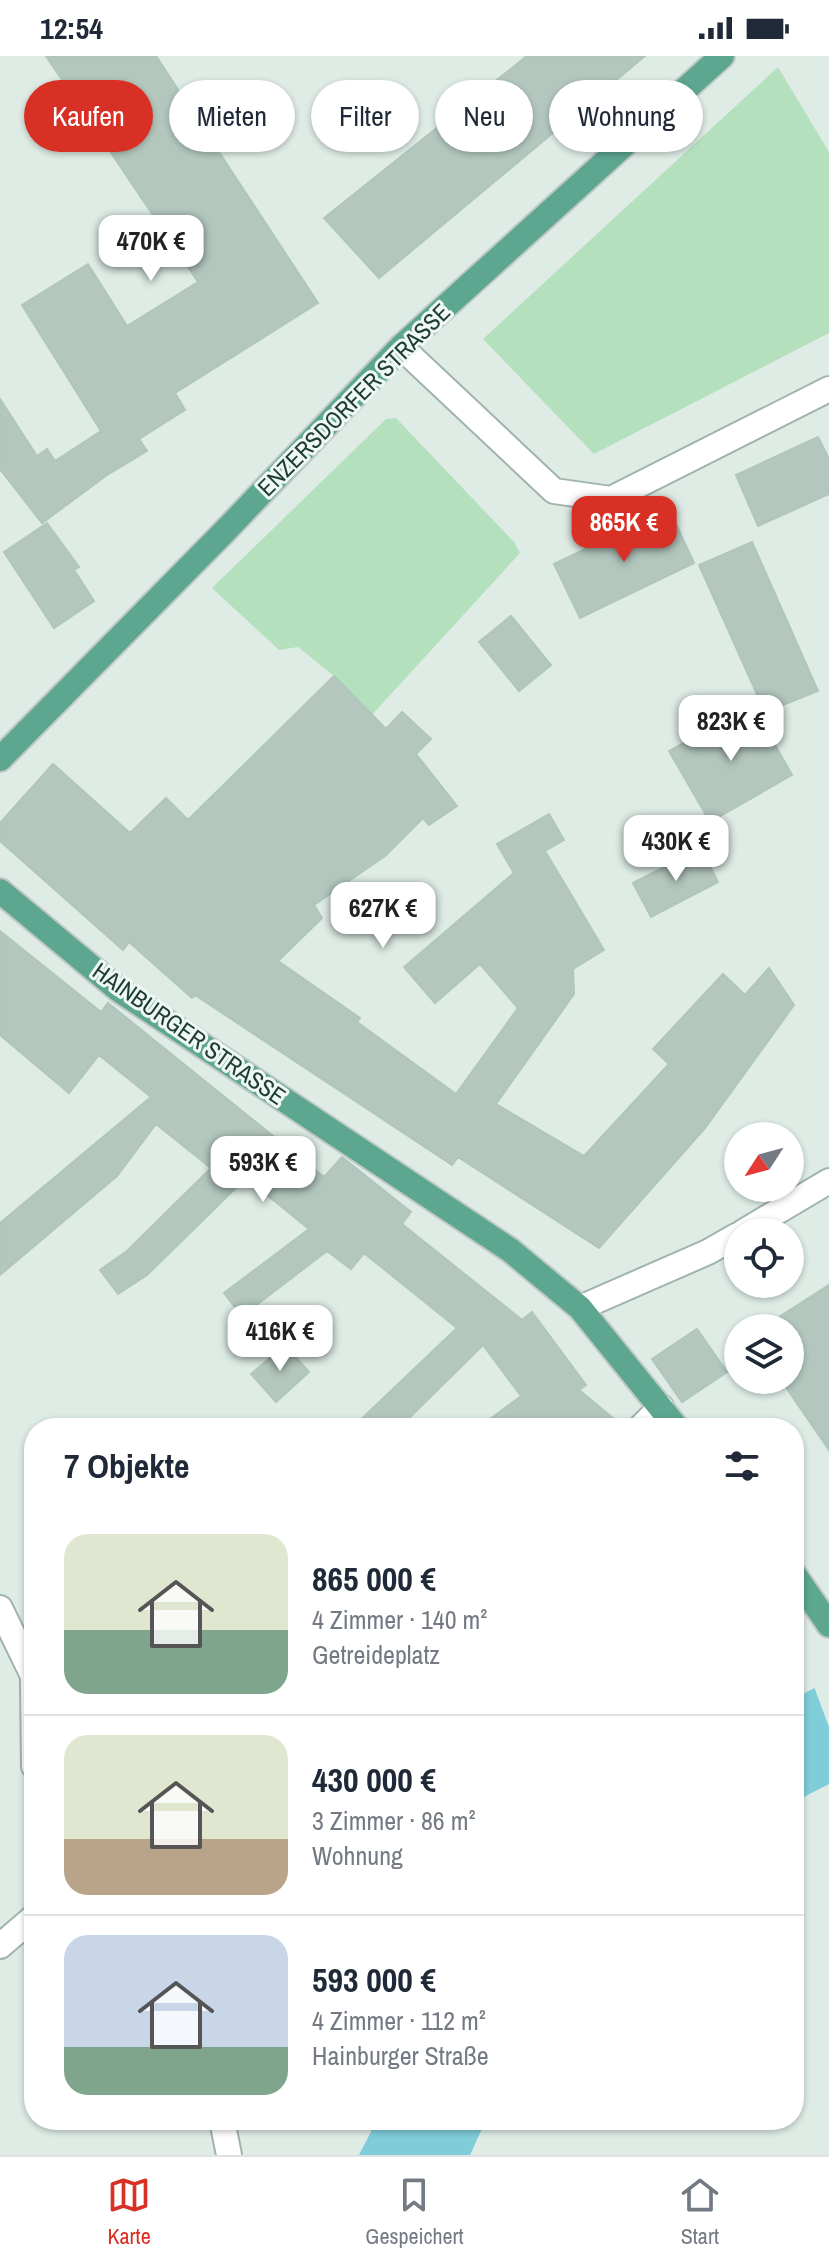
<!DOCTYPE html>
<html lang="de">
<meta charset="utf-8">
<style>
:root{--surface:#fff;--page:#f6f6f7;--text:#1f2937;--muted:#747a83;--line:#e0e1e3;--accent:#d93025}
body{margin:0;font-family:"Archivo Narrow",sans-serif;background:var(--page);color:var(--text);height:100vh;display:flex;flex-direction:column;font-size:30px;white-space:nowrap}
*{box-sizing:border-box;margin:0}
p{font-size:26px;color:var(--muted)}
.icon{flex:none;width:44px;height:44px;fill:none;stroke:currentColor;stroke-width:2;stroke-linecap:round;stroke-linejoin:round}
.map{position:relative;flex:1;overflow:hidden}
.panel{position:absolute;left:24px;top:1362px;width:780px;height:712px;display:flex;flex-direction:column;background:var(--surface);border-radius:32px;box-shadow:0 2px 6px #0004}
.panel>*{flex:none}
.hud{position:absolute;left:24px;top:24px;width:782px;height:72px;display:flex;gap:16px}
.needle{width:52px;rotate:234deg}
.tools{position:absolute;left:724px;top:1066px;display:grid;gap:16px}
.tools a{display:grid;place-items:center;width:80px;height:80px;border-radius:50%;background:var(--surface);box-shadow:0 2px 6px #0004;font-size:40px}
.price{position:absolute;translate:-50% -68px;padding:0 18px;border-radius:16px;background:#fff;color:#222;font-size:26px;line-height:52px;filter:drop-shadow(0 2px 4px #0008)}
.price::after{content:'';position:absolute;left:50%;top:48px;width:24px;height:18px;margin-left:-12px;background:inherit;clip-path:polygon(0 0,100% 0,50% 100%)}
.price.current{background:var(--accent);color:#fff}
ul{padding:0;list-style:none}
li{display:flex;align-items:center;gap:24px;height:200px;padding:0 40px}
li+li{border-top:2px solid var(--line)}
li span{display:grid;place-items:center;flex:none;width:224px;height:160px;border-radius:24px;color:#555}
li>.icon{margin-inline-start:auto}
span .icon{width:96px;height:96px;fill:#fffc;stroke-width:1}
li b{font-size:34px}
h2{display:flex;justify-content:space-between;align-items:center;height:96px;padding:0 40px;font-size:34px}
.chip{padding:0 28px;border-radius:36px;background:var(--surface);box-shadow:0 2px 6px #0004;font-size:28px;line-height:72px}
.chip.current{background:var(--accent);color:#fff}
.status{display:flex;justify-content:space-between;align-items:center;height:56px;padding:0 40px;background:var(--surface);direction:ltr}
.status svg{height:22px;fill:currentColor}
.tabs{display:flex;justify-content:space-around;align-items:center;height:112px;border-top:2px solid var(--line);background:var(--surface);font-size:22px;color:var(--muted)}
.tabs a{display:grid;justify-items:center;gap:4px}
.tabs .current{color:var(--accent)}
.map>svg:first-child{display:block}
.green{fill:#b4e0be}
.water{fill:#7ecdd8}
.pier{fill:#deece5}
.building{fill:#b3c7be;stroke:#b0c6bc;stroke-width:2}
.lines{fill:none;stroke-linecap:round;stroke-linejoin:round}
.minor-casing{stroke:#a0b4ac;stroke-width:28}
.major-casing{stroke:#c0c9c6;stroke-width:28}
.minor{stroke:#fff;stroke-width:24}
.major{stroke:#5da791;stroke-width:24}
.labels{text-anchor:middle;stroke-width:6;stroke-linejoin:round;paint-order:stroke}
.street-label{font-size:24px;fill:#1d3d33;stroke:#eff8f3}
</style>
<div class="status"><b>12:54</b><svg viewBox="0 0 49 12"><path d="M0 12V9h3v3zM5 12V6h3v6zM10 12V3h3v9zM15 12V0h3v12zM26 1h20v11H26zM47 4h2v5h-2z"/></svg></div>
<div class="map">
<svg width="829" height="2099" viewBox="0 0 829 2099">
<rect width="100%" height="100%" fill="#deece5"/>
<path class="green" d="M 778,11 L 829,96 L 829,277 L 594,398 L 483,283 Z
M 396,362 L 514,486 L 520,497 L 370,661 L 334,620 L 298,591 L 279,594 L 212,532 L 386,363 Z"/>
<path class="water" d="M 829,1624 L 829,1728 L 794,1746 L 794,1643 Z
M 377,2064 L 486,2064 L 470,2099 L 359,2099 Z"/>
<path class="pier" d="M 829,1620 L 829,1671 L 813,1628 Z"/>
<path class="building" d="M 46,0 L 156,0 L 318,247 L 175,337 L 185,354 L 139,383 L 147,395 L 107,419 L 42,467 L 0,413 L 0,343 L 37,400 L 47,393 L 55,405 L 101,375 L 22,249 L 88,208 L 127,270 L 198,226 Z
M 527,0 L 645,0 L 379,222 L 324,162 Z
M 818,381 L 829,403 L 829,438 L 758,470 L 736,419 Z
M 669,453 L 694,507 L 580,562 L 554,508 Z
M 47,467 L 79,511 L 74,514 L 94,545 L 54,572 L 4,496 Z
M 752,486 L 818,635 L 765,656 L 699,509 Z
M 511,560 L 551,609 L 519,635 L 479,586 Z
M 334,620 L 386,673 L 402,656 L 431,683 L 416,698 L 457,750 L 429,769 L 423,762 L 385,800 L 314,849 L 322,862 L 278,905 L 360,962 L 357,966 L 456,1038 L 518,952 L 480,908 L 435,947 L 404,911 L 514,817 L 497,788 L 549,758 L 564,784 L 545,795 L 604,894 L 573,913 L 574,938 L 496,1048 L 584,1100 L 669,1008 L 653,993 L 723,918 L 745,939 L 769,912 L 794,949 L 705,1072 L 599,1192 L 458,1101 L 452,1109 L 195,939 L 192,942 L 129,886 L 123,894 L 0,785 L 0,767 L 53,708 L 130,777 L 166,742 L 188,764 Z
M 752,648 L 792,719 L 710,766 L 669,695 Z
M 701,792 L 718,826 L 651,861 L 633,827 Z
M 0,875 L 101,956 L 108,947 L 324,1121 L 342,1101 L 411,1156 L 402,1168 L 522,1264 L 532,1256 L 586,1329 L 579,1334 L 625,1372 L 478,1372 L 521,1340 L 483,1289 L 399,1372 L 352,1372 L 457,1272 L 364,1197 L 351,1213 L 327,1195 L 242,1260 L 224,1237 L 309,1173 L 246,1122 L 147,1219 L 118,1238 L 100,1214 L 127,1195 L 211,1112 L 156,1068 L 117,1120 L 0,1219 L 0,1167 L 151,1041 L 99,999 L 69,1037 L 0,979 Z
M 829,1229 L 829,1394 L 781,1324 L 790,1324 L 790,1272 L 762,1272 Z
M 697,1273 L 727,1316 L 682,1346 L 652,1303 Z
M 285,1289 L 309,1316 L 276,1346 L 251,1318 Z"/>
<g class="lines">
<g class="minor-casing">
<path id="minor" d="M 401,291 L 554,435 L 611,443 L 829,333
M 743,1176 L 829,1125
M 580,1252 L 708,1196 L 738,1179
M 640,1372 L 661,1351
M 0,1552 L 34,1622
M 33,1620 L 34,1710
M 0,1890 L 34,1861
M 222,2064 L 229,2099"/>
</g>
<g class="major-casing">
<path id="major" d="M 0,703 L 225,475 L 401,291 L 722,0
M 0,835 L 119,934 L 510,1194 L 580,1252 L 677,1372
M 794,1518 L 829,1569"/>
</g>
<use href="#minor" class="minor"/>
<use href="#major" class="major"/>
</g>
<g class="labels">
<g class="street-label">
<text transform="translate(354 344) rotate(-45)" y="8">ENZERSDORFER STRASSE</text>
<text transform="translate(189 978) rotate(35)" y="8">HAINBURGER STRASSE</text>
</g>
</g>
</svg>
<div class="tools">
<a><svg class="needle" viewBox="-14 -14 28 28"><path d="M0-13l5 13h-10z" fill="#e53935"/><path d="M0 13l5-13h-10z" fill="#747a83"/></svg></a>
<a><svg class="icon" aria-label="locate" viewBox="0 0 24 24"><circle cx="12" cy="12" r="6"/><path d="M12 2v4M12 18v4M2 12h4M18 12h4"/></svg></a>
<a><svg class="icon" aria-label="layers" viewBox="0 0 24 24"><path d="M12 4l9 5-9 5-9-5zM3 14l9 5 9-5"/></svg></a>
</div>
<b class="price" style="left:151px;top:227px">470K €</b>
<b class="price current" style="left:624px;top:508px">865K €</b>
<b class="price" style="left:731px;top:707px">823K €</b>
<b class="price" style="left:676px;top:827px">430K €</b>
<b class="price" style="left:383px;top:894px">627K €</b>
<b class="price" style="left:263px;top:1148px">593K €</b>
<b class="price" style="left:280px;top:1317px">416K €</b>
<div class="hud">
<a class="chip current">Kaufen</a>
<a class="chip">Mieten</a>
<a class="chip">Filter</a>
<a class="chip">Neu</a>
<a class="chip">Wohnung</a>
</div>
<section class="panel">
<h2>7 Objekte<svg class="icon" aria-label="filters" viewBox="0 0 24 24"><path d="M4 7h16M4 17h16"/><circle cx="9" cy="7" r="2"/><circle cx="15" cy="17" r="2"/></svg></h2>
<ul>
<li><span style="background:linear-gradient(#dfe7d0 60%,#7fa58c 0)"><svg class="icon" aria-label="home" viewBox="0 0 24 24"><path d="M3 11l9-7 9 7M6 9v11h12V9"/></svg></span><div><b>865 000 €</b><p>4 Zimmer · 140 m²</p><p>Getreideplatz</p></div></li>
<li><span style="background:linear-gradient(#dfe7d0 65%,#b9a48a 0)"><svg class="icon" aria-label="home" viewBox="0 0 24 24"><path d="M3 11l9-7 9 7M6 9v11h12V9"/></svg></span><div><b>430 000 €</b><p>3 Zimmer · 86 m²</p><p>Wohnung</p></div></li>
<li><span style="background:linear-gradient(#c9d6e8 70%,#7fa58c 0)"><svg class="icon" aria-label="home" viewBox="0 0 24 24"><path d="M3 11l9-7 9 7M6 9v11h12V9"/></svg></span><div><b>593 000 €</b><p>4 Zimmer · 112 m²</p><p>Hainburger Straße</p></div></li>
</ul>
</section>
</div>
<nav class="tabs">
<a class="current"><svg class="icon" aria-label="map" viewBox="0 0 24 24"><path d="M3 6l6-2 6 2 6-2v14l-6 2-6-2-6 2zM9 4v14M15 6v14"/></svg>Karte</a>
<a><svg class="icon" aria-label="saved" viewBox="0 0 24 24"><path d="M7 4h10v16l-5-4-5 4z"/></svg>Gespeichert</a>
<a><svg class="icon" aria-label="home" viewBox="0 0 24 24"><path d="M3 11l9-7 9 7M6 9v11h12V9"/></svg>Start</a>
</nav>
